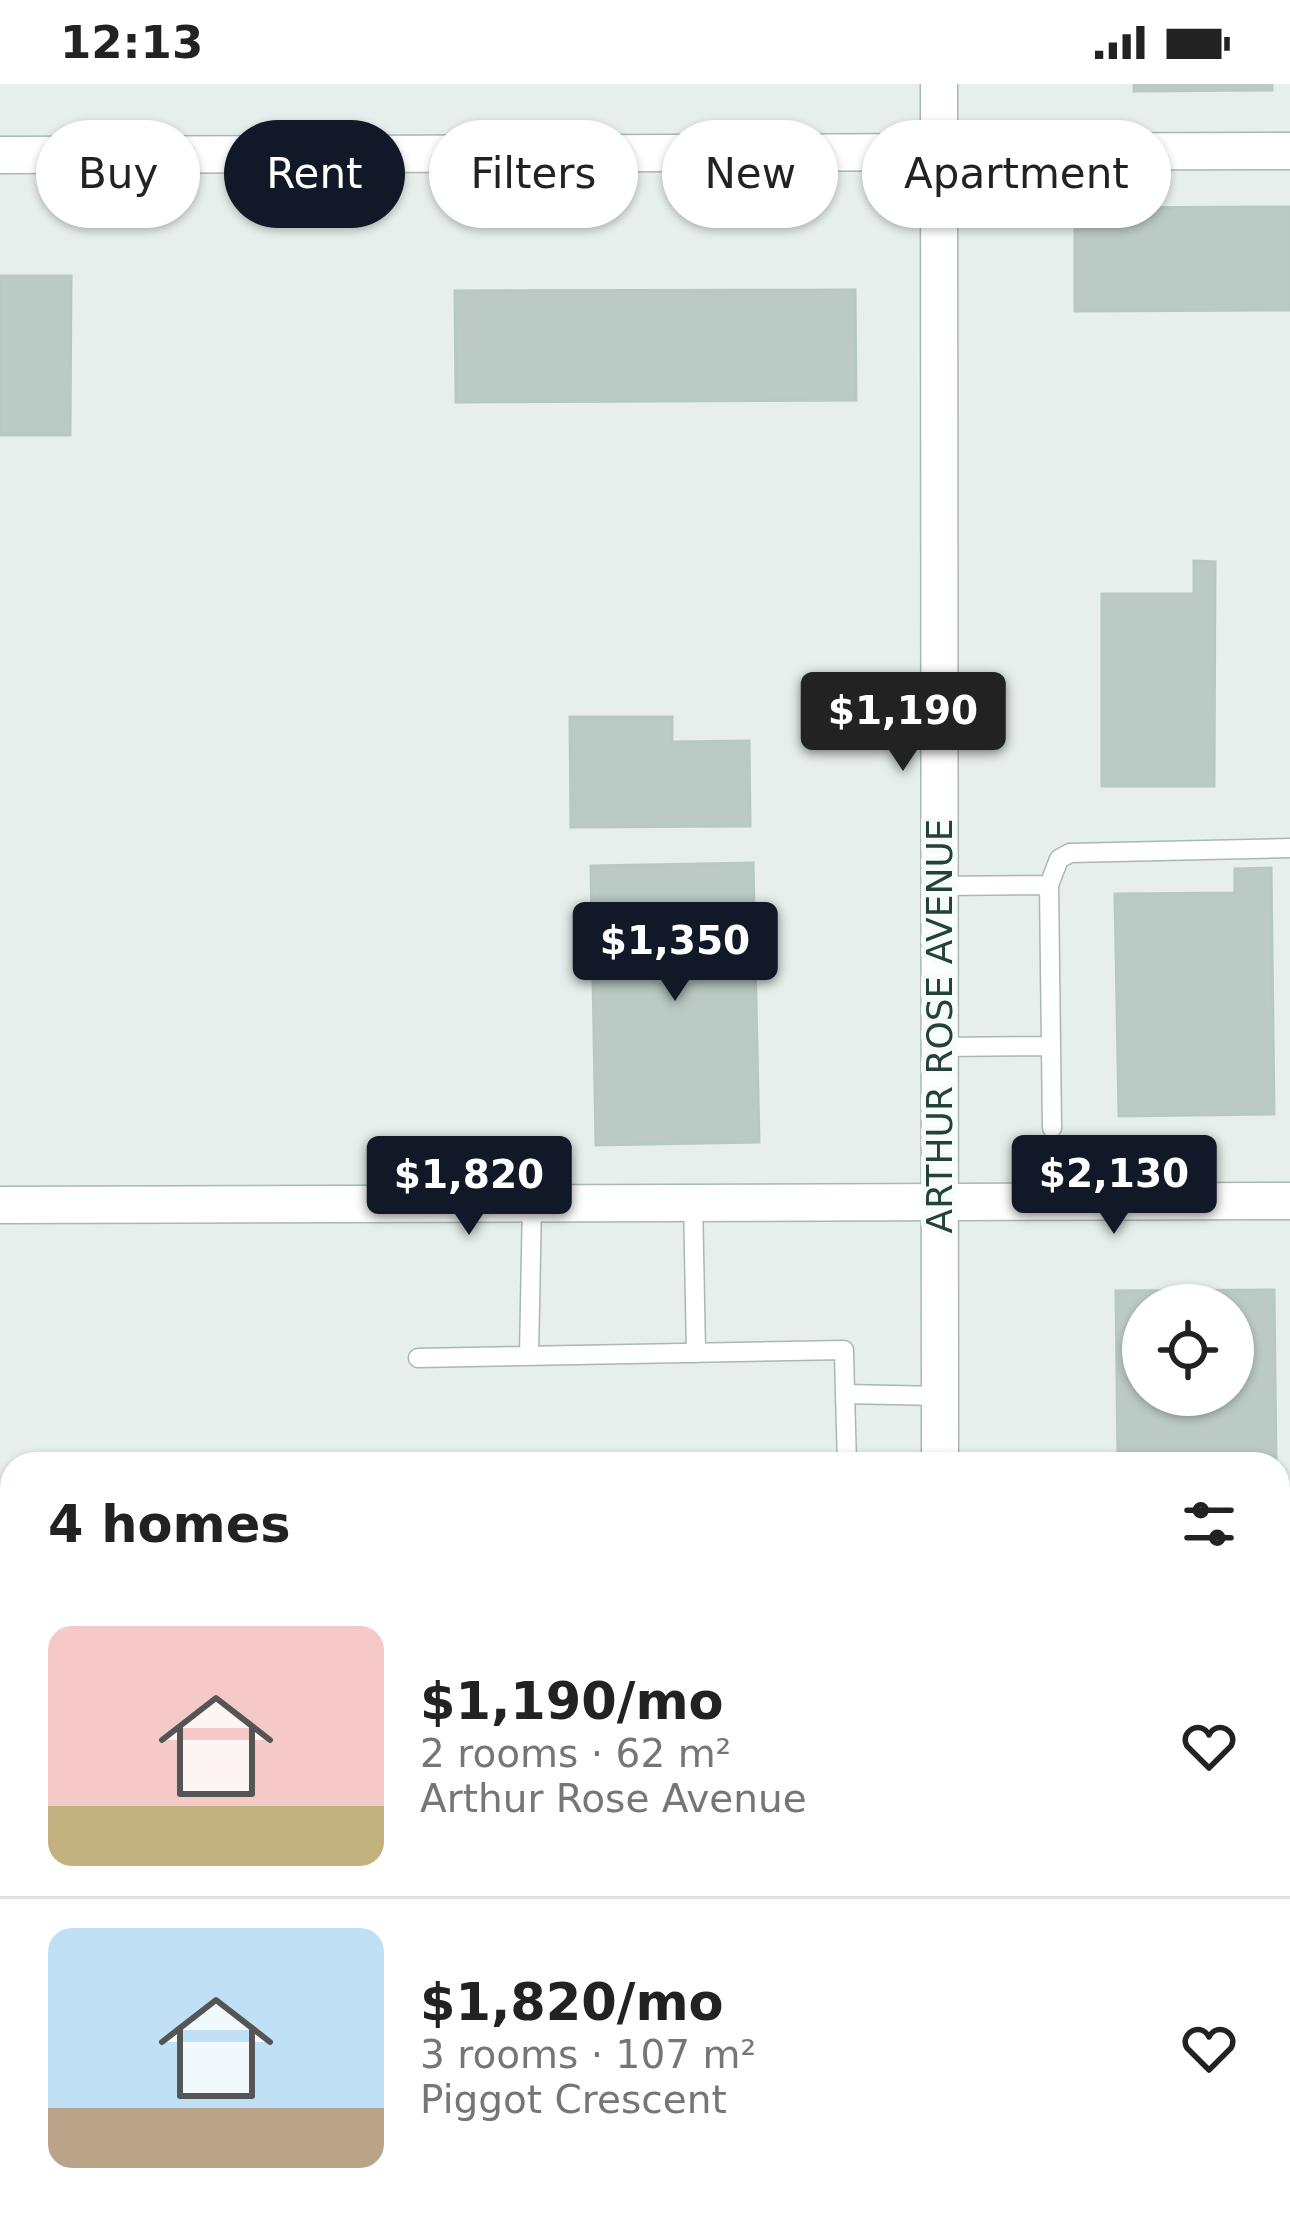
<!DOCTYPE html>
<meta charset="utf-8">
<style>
:root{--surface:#fff;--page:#f2f2f2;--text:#222;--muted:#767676;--line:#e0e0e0;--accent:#111827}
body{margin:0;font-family:"DejaVu Sans",sans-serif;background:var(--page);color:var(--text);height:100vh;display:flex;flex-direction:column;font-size:45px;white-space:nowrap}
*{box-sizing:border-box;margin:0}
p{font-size:39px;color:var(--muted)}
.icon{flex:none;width:66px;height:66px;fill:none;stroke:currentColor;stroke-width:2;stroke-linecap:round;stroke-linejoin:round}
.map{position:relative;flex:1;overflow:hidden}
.panel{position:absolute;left:0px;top:1368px;width:1290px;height:771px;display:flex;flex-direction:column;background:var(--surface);border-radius:36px 36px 0 0;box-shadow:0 3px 9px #0004}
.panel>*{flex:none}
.banner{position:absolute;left:36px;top:36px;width:1218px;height:108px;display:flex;gap:24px}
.buttons{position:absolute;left:1122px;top:1200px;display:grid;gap:24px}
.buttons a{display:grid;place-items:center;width:132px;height:132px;border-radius:50%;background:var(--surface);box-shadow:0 3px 9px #0004;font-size:60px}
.price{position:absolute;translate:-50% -102px;padding:0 27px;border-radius:12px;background:var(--accent);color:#fff;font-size:39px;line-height:78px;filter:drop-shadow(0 3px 6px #0008)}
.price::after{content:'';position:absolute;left:50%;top:72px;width:36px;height:27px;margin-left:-18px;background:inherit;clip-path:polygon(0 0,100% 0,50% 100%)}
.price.selected{background:#222;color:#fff}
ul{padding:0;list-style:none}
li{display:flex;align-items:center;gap:36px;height:300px;padding:0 48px}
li+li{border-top:3px solid var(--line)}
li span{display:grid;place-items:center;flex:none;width:336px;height:240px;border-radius:24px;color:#555}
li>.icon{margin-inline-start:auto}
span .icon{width:144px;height:144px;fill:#fffc;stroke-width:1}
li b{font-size:51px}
h2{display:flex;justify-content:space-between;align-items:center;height:144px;padding:0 48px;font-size:51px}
.tag{padding:0 42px;border-radius:54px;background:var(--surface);box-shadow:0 3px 9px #0004;font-size:42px;line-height:108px}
.tag.selected{background:var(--accent);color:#fff}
.status{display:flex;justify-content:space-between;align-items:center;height:84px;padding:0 60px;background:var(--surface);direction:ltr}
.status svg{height:33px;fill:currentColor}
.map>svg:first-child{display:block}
.building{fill:#bbcac4;stroke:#b8c9c2;stroke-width:3;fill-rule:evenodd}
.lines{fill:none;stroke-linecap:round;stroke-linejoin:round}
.service-casing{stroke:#a8b8b2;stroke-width:21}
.minor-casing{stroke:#a8b8b2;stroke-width:39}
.tertiary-casing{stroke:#a8b8b2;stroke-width:39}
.secondary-casing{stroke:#a4bbb3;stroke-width:39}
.service{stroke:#fff;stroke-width:18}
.minor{stroke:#fff;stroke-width:36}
.tertiary{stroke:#fff;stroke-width:36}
.secondary{stroke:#fff;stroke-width:36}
.labels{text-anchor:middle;stroke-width:10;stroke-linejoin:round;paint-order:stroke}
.street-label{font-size:36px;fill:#24423a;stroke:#f7fbf9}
</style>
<div class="status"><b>12:13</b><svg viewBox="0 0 49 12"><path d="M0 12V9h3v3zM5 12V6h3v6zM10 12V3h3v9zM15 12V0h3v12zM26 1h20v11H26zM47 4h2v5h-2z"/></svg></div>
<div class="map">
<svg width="1290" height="2138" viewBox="0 0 1290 2138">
<rect width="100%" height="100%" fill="#e6efeb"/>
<path class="building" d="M 1134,0 L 1272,0 L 1272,6 L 1134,7 Z
M 1290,123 L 1290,226 L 1075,227 L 1075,124 Z
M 0,192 L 71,192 L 70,351 L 0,351 Z
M 855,206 L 856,316 L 456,318 L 455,207 Z
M 1194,477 L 1215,478 L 1214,702 L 1102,702 L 1102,510 L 1194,510 Z
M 570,633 L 672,633 L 672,658 L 749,657 L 750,742 L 571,743 Z
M 753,779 L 759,1058 L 596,1061 L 591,782 Z
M 1271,784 L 1274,1030 L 1119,1032 L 1115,810 L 1235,809 L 1235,785 Z
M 1274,1206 L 1276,1380 L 1118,1380 L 1116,1207 ZM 1143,1221 L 1233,1221 L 1233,1311 L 1143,1311 Z
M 432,1378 L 791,1378 L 791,1380 L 432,1380 Z
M 1278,1975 L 1290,1975 L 1290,2138 L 1047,2138 L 1047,2127 L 1278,2127 Z
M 306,2127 L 515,2127 L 515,2138 L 306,2138 Z
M 686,2127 L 764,2127 L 764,2138 L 686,2138 Z"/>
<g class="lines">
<g class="service-casing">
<path id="service" d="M 1049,801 L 1059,775 L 1070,769 L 1290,764
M 939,802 L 1049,801 L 1052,1044
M 939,963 L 1051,962
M 693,1117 L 696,1269
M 529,1272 L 532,1118
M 418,1274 L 844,1266 L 845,1310 L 940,1312
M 845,1310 L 847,1380
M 616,2138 L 616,2127"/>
</g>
<g class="minor-casing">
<path id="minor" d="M 0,71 L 1290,67
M 0,1121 L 1290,1117"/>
</g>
<g class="tertiary-casing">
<path id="tertiary" d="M 939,0 L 940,1380
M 938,2138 L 938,2127"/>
</g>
<g class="secondary-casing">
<path id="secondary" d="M 0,1729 L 12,1729
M 1278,1736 L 1290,1736
M 0,1806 L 12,1806
M 1278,1809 L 1290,1809"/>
</g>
<use href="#service" class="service"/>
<use href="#minor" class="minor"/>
<use href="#tertiary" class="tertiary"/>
<use href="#secondary" class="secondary"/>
</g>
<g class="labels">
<g class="street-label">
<text transform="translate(939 942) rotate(-90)" y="13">ARTHUR ROSE AVENUE</text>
</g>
</g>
</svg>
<div class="buttons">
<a><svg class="icon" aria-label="locate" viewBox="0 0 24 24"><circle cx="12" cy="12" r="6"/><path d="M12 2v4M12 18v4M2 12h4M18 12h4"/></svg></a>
</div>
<b class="price selected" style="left:903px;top:690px">$1,190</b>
<b class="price" style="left:675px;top:920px">$1,350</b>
<b class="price" style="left:1114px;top:1153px">$2,130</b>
<b class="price" style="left:469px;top:1154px">$1,820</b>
<div class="banner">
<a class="tag">Buy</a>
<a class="tag selected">Rent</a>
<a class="tag">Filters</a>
<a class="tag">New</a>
<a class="tag">Apartment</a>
</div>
<section class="panel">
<h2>4 homes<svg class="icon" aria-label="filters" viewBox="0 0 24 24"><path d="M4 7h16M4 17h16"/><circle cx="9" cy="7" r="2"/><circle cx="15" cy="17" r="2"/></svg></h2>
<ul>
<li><span style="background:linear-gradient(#f6c9c9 75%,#c2b280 0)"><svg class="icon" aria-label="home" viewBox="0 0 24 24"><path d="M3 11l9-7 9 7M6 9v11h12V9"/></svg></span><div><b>$1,190/mo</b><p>2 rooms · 62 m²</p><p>Arthur Rose Avenue</p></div><svg class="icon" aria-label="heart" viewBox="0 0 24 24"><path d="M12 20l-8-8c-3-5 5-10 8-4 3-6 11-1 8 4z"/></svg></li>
<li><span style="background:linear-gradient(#bfe0f5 75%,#b9a48a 0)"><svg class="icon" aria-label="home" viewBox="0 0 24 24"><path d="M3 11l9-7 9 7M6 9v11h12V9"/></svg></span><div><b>$1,820/mo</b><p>3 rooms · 107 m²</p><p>Piggot Crescent</p></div><svg class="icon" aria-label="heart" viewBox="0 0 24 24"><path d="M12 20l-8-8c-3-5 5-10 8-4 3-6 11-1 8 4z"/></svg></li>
</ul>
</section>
</div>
